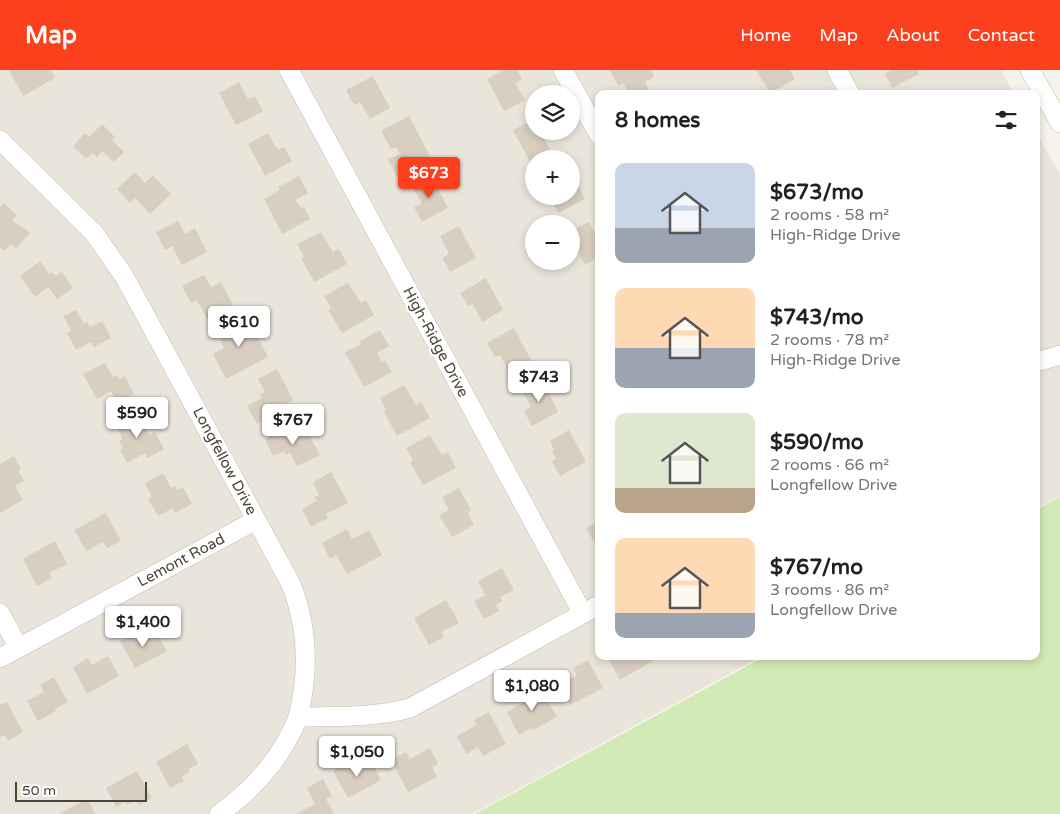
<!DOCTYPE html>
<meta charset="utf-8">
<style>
:root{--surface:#fff;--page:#f6f6f6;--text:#202124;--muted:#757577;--accent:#fc3f1d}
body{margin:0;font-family:"Varela Round",sans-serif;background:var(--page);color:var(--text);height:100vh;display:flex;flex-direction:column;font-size:19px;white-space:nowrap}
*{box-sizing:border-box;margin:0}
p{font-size:16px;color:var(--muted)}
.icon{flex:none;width:28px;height:28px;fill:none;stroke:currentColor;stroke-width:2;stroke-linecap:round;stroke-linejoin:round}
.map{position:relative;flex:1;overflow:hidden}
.details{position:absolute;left:595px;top:20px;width:445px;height:570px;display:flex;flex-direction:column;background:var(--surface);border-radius:10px;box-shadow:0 2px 8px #0003}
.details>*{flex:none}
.fabs{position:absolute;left:525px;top:15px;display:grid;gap:10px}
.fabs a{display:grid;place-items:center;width:55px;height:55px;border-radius:50%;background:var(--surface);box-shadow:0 2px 8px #0003;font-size:25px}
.scale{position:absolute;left:15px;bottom:12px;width:132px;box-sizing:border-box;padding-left:5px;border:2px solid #4b4439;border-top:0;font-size:14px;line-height:18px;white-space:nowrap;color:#4b4439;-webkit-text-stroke:4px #fff;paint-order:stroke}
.price{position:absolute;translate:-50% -42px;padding:0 11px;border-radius:5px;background:#fff;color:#222;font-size:16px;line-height:32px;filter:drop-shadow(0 1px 2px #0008)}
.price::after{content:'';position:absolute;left:50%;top:30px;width:15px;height:11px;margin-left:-8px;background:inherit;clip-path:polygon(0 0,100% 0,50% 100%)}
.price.current{background:var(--accent);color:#fff}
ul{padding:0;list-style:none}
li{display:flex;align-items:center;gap:15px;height:125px;padding:0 20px}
li span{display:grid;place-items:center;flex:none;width:140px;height:100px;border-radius:10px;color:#555}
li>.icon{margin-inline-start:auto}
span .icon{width:60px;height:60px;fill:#fffc;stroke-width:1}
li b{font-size:21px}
h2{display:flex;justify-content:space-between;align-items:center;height:60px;padding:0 20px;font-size:21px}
header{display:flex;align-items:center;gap:30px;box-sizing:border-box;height:70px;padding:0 25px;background:var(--accent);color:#fff}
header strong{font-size:24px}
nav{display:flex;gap:28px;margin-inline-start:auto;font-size:18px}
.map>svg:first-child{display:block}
.residential{fill:#eae5da;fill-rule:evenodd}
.green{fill:#d2eab5}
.building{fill:#d8cfc1}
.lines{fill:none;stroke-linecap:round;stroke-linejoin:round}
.minor-casing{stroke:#c2bbae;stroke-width:20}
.minor{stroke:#fff;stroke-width:19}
.labels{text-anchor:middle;stroke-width:4.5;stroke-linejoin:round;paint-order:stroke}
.street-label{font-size:15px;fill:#4b4439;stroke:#fff}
</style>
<header>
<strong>Map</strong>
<nav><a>Home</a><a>Map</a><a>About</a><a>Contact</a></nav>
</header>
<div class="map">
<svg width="1060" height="744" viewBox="0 0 1060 744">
<rect width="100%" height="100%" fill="#f6f3ec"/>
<path class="residential" d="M 0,0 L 1001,0 L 1014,24 L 599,24 L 599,586 L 762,586 L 472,744 L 0,744 ZM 534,24 L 571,24 L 571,61 L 534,61 ZM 534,89 L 571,89 L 571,126 L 534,126 ZM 534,154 L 571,154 L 571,191 L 534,191 Z
M 1036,62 L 1060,104 L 1060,426 L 1036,439 Z"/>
<path class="green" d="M 1060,427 L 1060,744 L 475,744 L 766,586 L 1036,586 L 1036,440 Z"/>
<path class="building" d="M 9,0 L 51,0 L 55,8 L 23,26 Z
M 504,0 L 517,0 L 522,9 L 515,13 L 525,30 L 504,41 L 487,9 Z
M 612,0 L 651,0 L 654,7 L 645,12 L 651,24 L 629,24 L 623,13 L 618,16 L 610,1 Z
M 756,0 L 790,0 L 795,9 L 770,23 Z
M 891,0 L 917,0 L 919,4 L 892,18 L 885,4 Z
M 373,6 L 390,38 L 370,49 L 360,32 L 354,35 L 346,20 Z
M 239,12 L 248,29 L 255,26 L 263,41 L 236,55 L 219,23 Z
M 409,46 L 430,86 L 411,96 L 413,99 L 397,107 L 388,89 L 400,84 L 396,77 L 391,79 L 381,61 Z
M 534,49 L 534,61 L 546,61 L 541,64 L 551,81 L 537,89 L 534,89 L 534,91 L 530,92 L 513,60 Z
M 102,54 L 115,67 L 112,70 L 124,82 L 114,92 L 102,81 L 97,87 L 93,83 L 86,89 L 73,76 L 85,63 L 89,67 Z
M 268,63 L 278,80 L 284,77 L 292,91 L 265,106 L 248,74 Z
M 135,102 L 145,113 L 153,105 L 171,124 L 150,144 L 135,128 L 130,133 L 117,119 Z
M 299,106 L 308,123 L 295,130 L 301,138 L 304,137 L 310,149 L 282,164 L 264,129 L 280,120 L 278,117 Z
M 431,106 L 448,138 L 422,152 L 414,137 L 422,134 L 412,116 Z
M 578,114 L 585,129 L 558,143 L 549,126 L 571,126 L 571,118 Z
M 4,133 L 17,145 L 12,150 L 30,163 L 16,179 L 11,174 L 4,181 L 0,177 L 0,137 Z
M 178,151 L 185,164 L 195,158 L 207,182 L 182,195 L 172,176 L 165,180 L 156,162 Z
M 588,152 L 599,169 L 599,187 L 585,195 L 571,169 L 571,161 Z
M 459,156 L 476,188 L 450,202 L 442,188 L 449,184 L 440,166 Z
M 321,162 L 333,182 L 339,179 L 347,194 L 314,212 L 301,188 L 304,187 L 297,174 Z
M 40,191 L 49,204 L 52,202 L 56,206 L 62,202 L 73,218 L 57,229 L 48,217 L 35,227 L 20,206 Z
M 204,205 L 211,217 L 221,212 L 233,235 L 207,249 L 197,230 L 191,233 L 182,216 Z
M 486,208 L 503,240 L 482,252 L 473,234 L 468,236 L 460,223 Z
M 348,213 L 361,233 L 366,230 L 374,245 L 342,263 L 328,240 L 331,238 L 324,226 Z
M 76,240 L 84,254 L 87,252 L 90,257 L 102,251 L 111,268 L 94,277 L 91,272 L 76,280 L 67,263 L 71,260 L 63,246 Z
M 247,246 L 268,287 L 226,309 L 213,284 L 224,278 L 215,260 Z
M 514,258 L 531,290 L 509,302 L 500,285 L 495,287 L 487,273 Z
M 380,260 L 389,276 L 377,283 L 382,292 L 385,290 L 392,302 L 364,317 L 345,282 L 361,274 L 360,271 Z
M 105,293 L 113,307 L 117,305 L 120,309 L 125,306 L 134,324 L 117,332 L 111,321 L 97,329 L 83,304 Z
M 277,299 L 293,330 L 272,342 L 273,345 L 257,354 L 247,336 L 262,328 L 260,324 L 265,322 L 258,309 Z
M 542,309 L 558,342 L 532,356 L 524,341 L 531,337 L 522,320 Z
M 404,315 L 416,335 L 421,332 L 430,348 L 397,366 L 384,342 L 386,340 L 380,328 Z
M 137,343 L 149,365 L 155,362 L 164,379 L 148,388 L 145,383 L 127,393 L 120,380 L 123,378 L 119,371 L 123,369 L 115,355 Z
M 286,358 L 292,369 L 307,361 L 320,385 L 297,396 L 290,383 L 286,385 L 284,381 L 273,386 L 265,369 Z
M 569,360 L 586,392 L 560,406 L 552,392 L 556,389 L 552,381 L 554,380 L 550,371 Z
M 430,365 L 442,385 L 448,382 L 456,398 L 423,415 L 410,392 L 413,390 L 406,378 Z
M 14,386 L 21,398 L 18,400 L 24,411 L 15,416 L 23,430 L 0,443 L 0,394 Z
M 331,402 L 348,433 L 326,444 L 328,448 L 311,457 L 302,439 L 317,431 L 314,427 L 319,425 L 313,412 Z
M 163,403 L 171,418 L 175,416 L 177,420 L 183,417 L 192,434 L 175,443 L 173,438 L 158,446 L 148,429 L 152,427 L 145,413 Z
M 459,418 L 471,440 L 468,443 L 474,455 L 452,467 L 439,445 L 449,440 L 442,427 Z
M 106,443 L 121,471 L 107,478 L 103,472 L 86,481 L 74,460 Z
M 599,451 L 599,481 L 586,458 Z
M 347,459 L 352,469 L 369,460 L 382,485 L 347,504 L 336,485 L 330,489 L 322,473 Z
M 55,471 L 67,494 L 49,503 L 52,508 L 37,516 L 23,489 Z
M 502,498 L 514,520 L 500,527 L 502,531 L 496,535 L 499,541 L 484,549 L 474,531 L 485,525 L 478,511 Z
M 446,530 L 459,553 L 441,562 L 444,567 L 429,575 L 414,548 Z
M 155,561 L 167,581 L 135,598 L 120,571 L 135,563 L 139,570 Z
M 108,586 L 119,606 L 87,624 L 73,597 L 88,588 L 92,595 Z
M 607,586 L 650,586 L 653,591 L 620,610 Z
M 588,590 L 603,618 L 570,635 L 559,615 L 577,605 L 573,598 Z
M 54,607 L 68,632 L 55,639 L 56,641 L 38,651 L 27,631 L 44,622 L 40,615 Z
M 539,616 L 557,647 L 533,660 L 532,658 L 519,665 L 507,642 L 527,630 L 524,624 Z
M 7,632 L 23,662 L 8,671 L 5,665 L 0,667 L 0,635 Z
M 489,642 L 506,674 L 483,686 L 478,677 L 466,684 L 457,666 L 477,655 L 474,650 Z
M 187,674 L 198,694 L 188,699 L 190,702 L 182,706 L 184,711 L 170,718 L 156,692 Z
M 430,678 L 438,694 L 432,697 L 437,707 L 408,722 L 391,690 L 406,682 L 410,689 Z
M 370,690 L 381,710 L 348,728 L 333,701 L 348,693 L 352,699 Z
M 137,701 L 152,728 L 138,735 L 136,730 L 127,735 L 126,732 L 116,737 L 106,718 Z
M 323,709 L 332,726 L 326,729 L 334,744 L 296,744 L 315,734 L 307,718 Z
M 87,729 L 96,744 L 59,744 Z"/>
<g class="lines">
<g class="minor-casing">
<path id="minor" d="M 289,0 L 583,544
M 563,0 L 599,65
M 837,0 L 850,24
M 1030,0 L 1060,53
M 0,70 L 94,163 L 124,206 L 291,514 C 308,557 309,603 298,647
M 1036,292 L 1060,285
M 0,543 L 19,578
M 0,588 L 256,450
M 219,744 C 254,719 282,688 298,647 C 335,646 374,648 410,638 L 599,535"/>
</g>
<use href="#minor" class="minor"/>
</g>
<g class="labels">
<g class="street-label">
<text transform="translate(436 272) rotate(62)" y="5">High-Ridge Drive</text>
<text transform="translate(225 391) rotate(62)" y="5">Longfellow Drive</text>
<text transform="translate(181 490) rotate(-28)" y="5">Lemont Road</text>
</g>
</g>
</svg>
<div class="fabs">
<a><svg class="icon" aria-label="layers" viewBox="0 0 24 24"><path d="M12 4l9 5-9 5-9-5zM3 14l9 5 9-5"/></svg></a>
<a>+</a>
<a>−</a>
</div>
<div class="scale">50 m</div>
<b class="price current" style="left:429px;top:129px">$673</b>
<b class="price" style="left:239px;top:278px">$610</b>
<b class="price" style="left:539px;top:333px">$743</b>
<b class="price" style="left:137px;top:369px">$590</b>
<b class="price" style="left:293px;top:376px">$767</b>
<b class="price" style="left:143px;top:578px">$1,400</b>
<b class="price" style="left:532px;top:642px">$1,080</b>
<b class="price" style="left:357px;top:708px">$1,050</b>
<section class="details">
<h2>8 homes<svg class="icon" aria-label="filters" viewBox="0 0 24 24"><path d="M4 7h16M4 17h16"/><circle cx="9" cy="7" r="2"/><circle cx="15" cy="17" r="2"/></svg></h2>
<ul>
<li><span style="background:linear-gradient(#c9d6e8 65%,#9aa5b1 0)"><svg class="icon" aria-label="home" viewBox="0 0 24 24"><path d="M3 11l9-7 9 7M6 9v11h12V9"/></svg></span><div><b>$673/mo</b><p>2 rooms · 58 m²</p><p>High-Ridge Drive</p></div></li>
<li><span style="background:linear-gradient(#ffd9b3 60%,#9aa5b1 0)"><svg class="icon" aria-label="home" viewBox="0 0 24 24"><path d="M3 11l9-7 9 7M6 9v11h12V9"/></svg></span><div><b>$743/mo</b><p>2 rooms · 78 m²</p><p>High-Ridge Drive</p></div></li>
<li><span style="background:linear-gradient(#dfe7d0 75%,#b9a48a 0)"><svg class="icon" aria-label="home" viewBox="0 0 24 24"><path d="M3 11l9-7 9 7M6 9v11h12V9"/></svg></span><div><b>$590/mo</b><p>2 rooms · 66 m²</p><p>Longfellow Drive</p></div></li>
<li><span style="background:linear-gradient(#ffd9b3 75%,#9aa5b1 0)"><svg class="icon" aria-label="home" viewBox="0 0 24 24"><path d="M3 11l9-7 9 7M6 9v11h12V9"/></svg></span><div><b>$767/mo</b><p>3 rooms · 86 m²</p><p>Longfellow Drive</p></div></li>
</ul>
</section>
</div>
